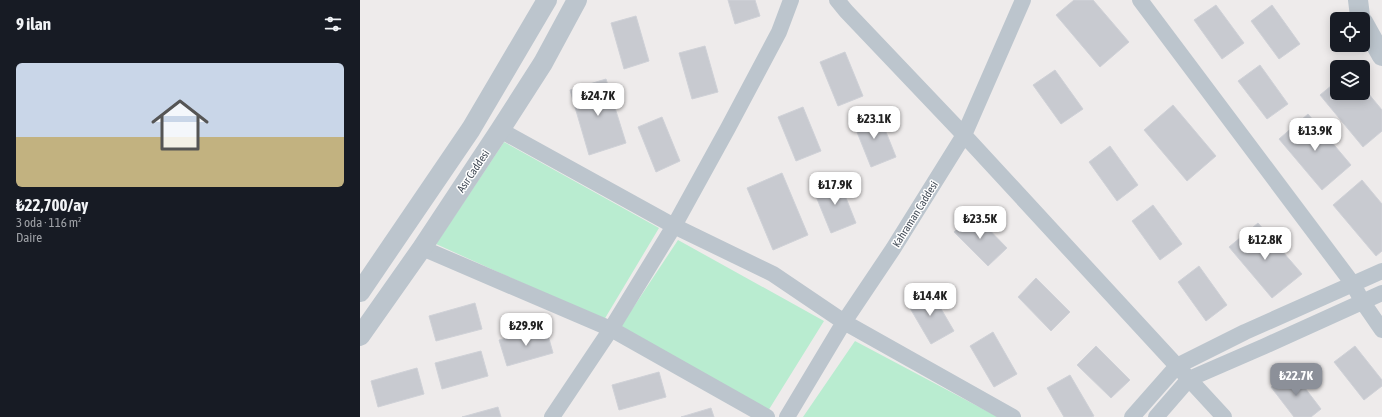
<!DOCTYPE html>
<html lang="tr">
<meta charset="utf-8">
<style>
:root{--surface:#171b24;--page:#20242c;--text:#f1f3f6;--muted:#9ea1a6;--accent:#8c9099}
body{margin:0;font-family:"Asap Condensed",sans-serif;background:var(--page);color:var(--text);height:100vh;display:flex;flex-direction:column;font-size:15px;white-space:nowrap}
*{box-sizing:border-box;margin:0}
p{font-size:13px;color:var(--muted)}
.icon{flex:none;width:22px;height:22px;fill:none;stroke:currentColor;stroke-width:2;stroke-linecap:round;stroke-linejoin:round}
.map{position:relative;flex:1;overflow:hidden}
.sheet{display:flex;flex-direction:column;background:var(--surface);width:360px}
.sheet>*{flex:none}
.tools{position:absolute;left:970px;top:12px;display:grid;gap:8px}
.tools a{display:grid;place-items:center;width:40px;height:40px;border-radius:6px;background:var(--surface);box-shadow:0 2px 10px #0003;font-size:20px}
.price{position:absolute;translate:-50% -34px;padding:0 9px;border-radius:8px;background:#fff;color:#222;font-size:13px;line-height:26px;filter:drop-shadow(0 1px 2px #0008)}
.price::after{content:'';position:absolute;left:50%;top:24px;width:12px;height:9px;margin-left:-6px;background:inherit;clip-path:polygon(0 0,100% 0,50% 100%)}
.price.current{background:var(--accent);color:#fff}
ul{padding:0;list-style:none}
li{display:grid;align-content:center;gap:8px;height:212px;padding:0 16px}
li span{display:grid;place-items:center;height:124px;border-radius:6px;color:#555}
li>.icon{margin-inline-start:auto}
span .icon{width:72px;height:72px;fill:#fffc;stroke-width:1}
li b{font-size:17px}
h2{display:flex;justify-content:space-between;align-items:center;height:48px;padding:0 16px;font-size:17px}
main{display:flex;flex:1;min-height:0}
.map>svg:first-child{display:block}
.green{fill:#b9ecd0}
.building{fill:#c8cad0;stroke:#cfd1d7}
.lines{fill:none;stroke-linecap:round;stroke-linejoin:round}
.minor{stroke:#bcc5cd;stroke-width:16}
.tertiary{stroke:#bcc5cd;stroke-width:20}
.labels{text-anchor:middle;stroke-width:3;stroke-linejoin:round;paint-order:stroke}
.street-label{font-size:11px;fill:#444d58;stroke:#fff}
</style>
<main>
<section class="sheet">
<h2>9 ilan<svg class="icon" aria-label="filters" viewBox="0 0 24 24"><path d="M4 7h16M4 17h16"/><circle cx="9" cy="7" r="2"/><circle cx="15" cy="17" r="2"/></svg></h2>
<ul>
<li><span style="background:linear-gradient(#c9d6e8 60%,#c2b280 0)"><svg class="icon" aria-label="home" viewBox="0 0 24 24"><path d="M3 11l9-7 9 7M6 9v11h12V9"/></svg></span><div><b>₺22,700/ay</b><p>3 oda · 116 m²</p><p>Daire</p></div></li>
</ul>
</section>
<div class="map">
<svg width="1022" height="417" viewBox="0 0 1022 417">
<rect width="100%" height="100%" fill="#eeebeb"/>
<path class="green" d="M 144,142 L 299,228 L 244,320 L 76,244 Z
M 318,240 L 464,321 L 408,411 L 261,326 Z
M 495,341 L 638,417 L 443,417 Z"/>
<path class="building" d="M 368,0 L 395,0 L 400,16 L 375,24 Z
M 714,0 L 733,0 L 769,42 L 740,67 L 696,15 Z
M 856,5 L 884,43 L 862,59 L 834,20 Z
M 912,5 L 940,44 L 919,59 L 891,21 Z
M 276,16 L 289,61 L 264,69 L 251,23 Z
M 345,46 L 358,92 L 332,99 L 319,53 Z
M 485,52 L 503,96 L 478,106 L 460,62 Z
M 900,65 L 928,104 L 907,119 L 878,81 Z
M 695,70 L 723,109 L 701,124 L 673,85 Z
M 246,79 L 266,143 L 229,155 L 210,90 Z
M 977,81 L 977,93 L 1003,93 L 1003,87 L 1022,110 L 1022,131 L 1003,147 L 960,95 Z
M 813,105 L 856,156 L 827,181 L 784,130 Z
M 443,107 L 461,151 L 436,161 L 418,117 Z
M 518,112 L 536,157 L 511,167 L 493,122 Z
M 948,114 L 991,165 L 962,190 L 919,139 Z
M 302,117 L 320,161 L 296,172 L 278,127 Z
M 750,146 L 778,185 L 757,201 L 729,162 Z
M 422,173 L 448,235 L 413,250 L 387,188 Z
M 478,178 L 496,223 L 471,233 L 453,189 Z
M 1002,180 L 1022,204 L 1022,251 L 1016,256 L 973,205 Z
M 793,205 L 822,244 L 800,260 L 772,221 Z
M 613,213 L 647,248 L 628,266 L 594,232 Z
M 898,223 L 942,274 L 912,298 L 869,247 Z
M 839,266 L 867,305 L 846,321 L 818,282 Z
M 676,278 L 710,312 L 691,331 L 658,297 Z
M 570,290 L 594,331 L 571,344 L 547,303 Z
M 115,303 L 122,329 L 76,341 L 69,316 Z
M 186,328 L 193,353 L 147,366 L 139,340 Z
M 633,332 L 657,374 L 634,387 L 610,346 Z
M 736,346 L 770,380 L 751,398 L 717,365 Z
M 995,346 L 1022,380 L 1022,386 L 1004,400 L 974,362 Z
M 121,351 L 128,376 L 82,389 L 75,363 Z
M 57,368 L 64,394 L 18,407 L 11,381 Z
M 932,371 L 961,409 L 951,417 L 934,417 L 911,387 Z
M 299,372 L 306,397 L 259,410 L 252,385 Z
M 710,375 L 734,416 L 732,417 L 704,417 L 687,388 Z
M 138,407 L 141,417 L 102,417 Z
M 351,408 L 354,417 L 321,417 Z"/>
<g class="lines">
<path class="minor" d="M 477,0 L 486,11 L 604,135 L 864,417
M 780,0 L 993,284 L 1002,301 L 1022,330
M 140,130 L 314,226 L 413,274 L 484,322 L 653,417
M 62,248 L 251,329 L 407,417
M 192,417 L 251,329 L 314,226 L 368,128 L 419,32 L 431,0
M 427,417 L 484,322 L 533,249 L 604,135 L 663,0
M 772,417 L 817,366 L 885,332 L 1022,271
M 796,417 L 829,379 L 905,346 L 1022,293"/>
<path class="tertiary" d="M 998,0 L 1000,16 L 1001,19
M 1003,22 L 1022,56
M 0,292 L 111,129 L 187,0
M 0,336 L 62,248 L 140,130 L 183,63 L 217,0"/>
</g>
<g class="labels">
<g class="street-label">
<text transform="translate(113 171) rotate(-56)" y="4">Asır Caddesi</text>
<text transform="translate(555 214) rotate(-58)" y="4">Kahraman Caddesi</text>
</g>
</g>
</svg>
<div class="tools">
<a><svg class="icon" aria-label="locate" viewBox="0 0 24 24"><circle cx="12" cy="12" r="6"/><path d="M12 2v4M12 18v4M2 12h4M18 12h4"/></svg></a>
<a><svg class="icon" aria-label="layers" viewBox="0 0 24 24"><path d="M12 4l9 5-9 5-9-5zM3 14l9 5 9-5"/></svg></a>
</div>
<b class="price" style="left:238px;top:117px">₺24.7K</b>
<b class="price" style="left:514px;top:140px">₺23.1K</b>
<b class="price" style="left:955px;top:152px">₺13.9K</b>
<b class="price" style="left:475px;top:206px">₺17.9K</b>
<b class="price" style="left:620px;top:240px">₺23.5K</b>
<b class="price" style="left:905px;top:261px">₺12.8K</b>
<b class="price" style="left:570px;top:317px">₺14.4K</b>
<b class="price" style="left:166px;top:347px">₺29.9K</b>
<b class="price current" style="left:936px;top:397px">₺22.7K</b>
</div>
</main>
